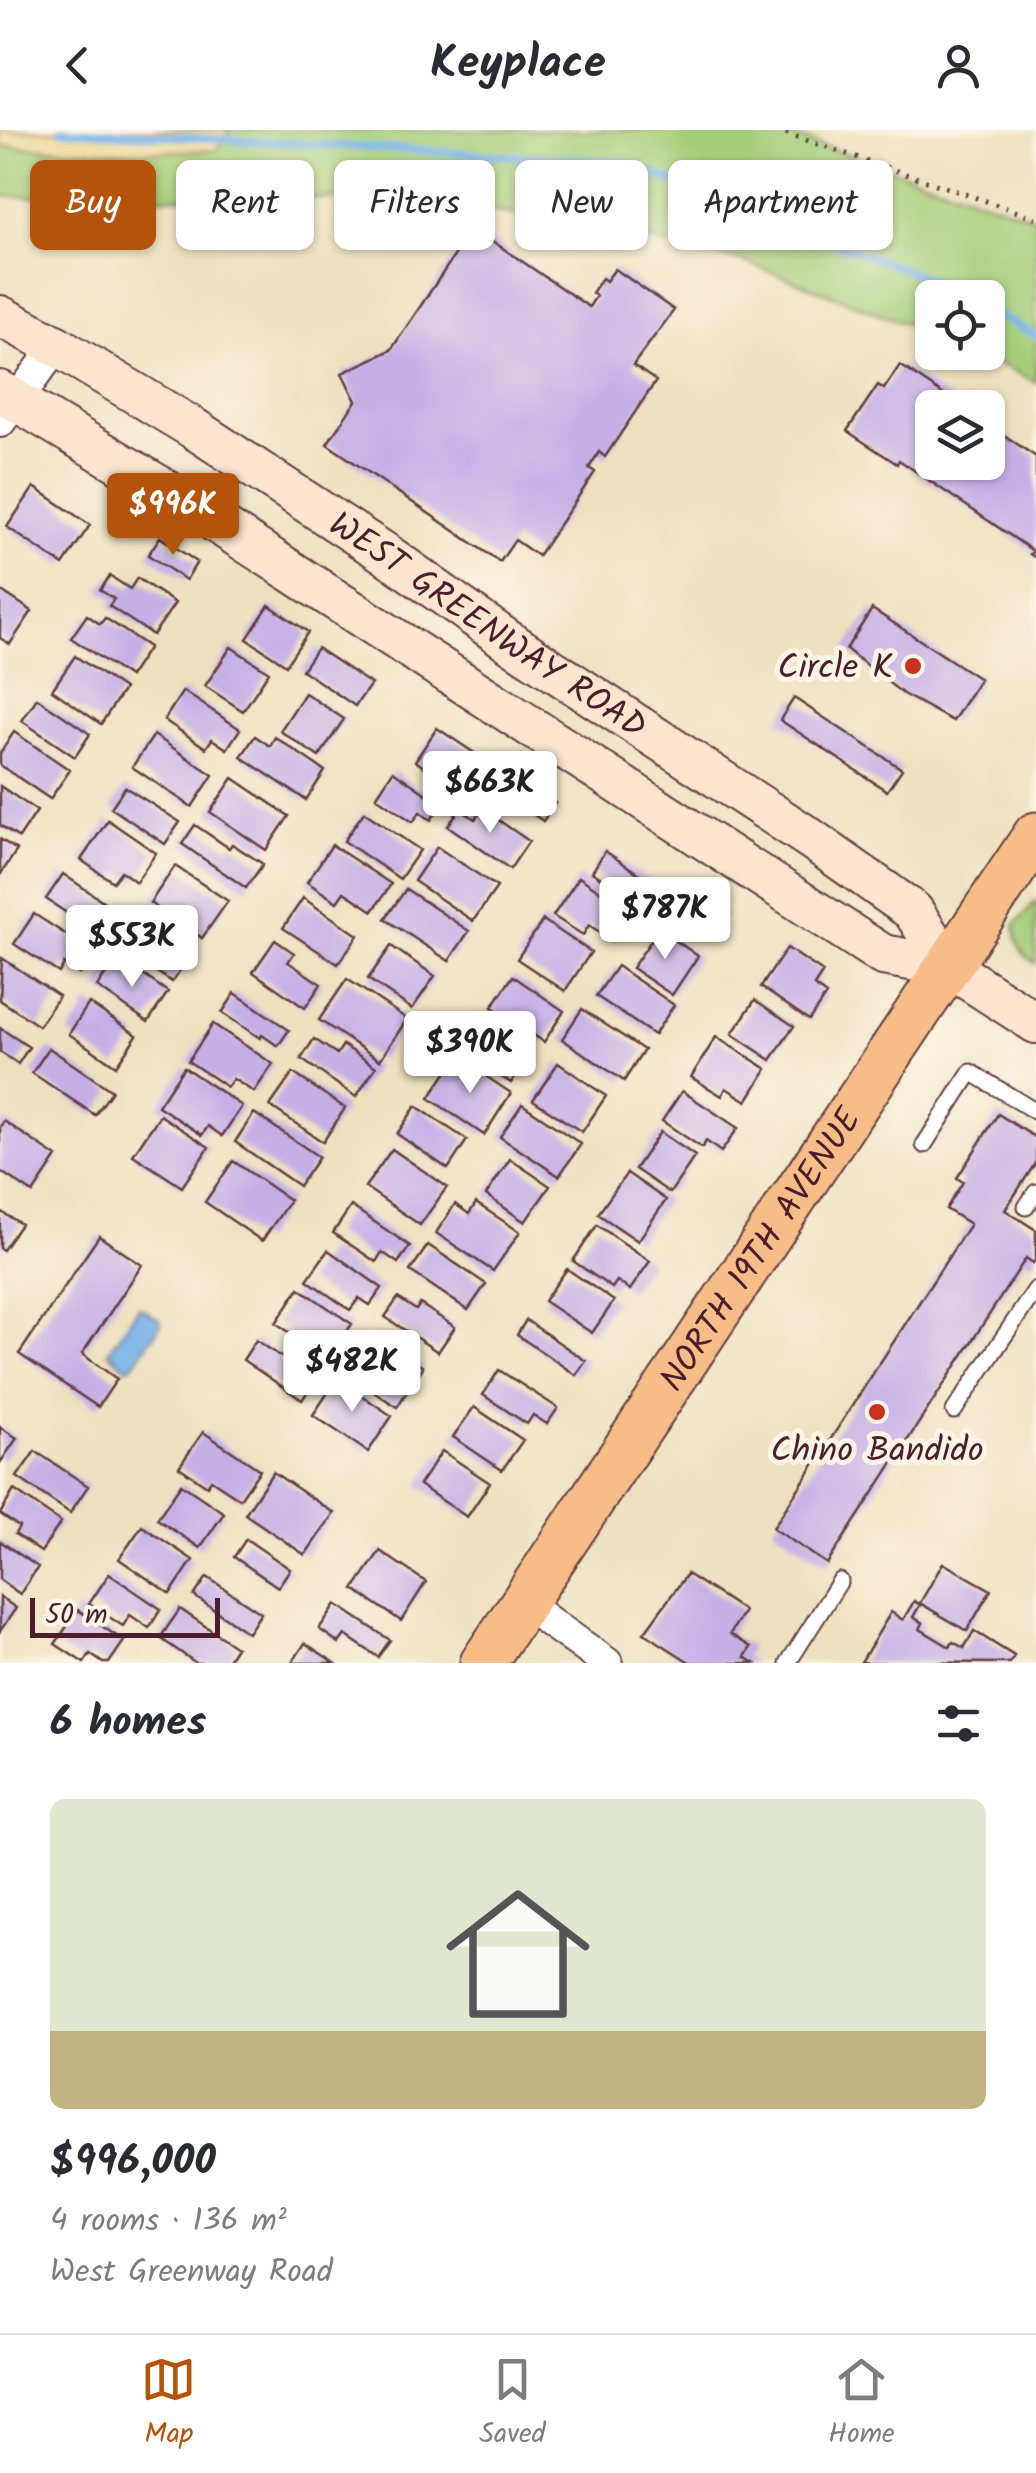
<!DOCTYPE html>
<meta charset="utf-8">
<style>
:root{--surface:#fff;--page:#f7f7f7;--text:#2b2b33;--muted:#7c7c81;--line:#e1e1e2;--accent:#b45309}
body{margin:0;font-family:Kalam,sans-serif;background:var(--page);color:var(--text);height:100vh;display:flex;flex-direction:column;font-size:38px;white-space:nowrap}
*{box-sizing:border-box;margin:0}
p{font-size:32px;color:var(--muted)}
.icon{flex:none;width:55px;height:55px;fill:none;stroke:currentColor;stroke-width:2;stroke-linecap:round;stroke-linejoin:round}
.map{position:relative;height:1533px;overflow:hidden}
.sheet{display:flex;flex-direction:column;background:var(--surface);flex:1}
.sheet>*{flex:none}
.guide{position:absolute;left:30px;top:30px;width:978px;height:90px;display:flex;gap:20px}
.controls{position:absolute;left:915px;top:150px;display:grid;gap:20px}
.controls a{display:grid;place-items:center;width:90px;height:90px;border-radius:15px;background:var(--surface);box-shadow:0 2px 8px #0004;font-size:50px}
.scale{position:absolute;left:30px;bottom:25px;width:190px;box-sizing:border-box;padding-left:10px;border:5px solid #4a1f2b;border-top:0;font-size:28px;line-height:35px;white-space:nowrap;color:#4a1f2b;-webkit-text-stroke:8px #fcf5e5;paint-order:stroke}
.price{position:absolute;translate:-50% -85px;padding:0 22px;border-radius:10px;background:#fff;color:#222;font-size:32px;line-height:65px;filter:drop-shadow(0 2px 5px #0008)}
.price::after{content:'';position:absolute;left:50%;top:60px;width:30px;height:22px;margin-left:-15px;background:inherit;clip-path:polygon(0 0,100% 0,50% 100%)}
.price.current{background:var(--accent);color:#fff}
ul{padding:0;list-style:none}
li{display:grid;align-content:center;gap:20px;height:530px;padding:0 50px}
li+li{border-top:2px solid var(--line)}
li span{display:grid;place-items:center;height:310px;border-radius:15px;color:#555}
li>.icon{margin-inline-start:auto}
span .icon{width:180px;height:180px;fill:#fffc;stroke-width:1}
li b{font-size:42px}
h2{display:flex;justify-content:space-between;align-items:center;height:120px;padding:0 50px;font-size:42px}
.chip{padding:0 35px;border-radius:15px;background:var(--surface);box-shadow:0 2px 8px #0004;font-size:35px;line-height:90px}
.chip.current{background:var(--accent);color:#fff}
header{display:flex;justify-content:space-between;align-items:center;height:130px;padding:0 50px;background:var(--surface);font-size:45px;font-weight:700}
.tabs{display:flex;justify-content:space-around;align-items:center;height:140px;border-top:2px solid var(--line);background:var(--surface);font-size:28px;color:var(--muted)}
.tabs a{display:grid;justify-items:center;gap:5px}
.tabs .current{color:var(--accent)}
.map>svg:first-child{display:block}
.green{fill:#a5ce79;stroke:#787652;stroke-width:2.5}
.sand{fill:#eeda9e;stroke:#9c7c64;stroke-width:2.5}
.water{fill:#78b2e8;stroke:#61688a;stroke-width:2.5}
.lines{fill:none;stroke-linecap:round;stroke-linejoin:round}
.stream{stroke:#78b2e8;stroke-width:8}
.building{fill:#c5b0e6}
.service-casing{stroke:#623c41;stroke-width:19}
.minor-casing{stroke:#623c41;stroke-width:34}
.secondary-casing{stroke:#623c41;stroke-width:44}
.primary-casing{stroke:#623c41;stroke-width:49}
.path{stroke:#623c41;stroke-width:5;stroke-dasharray:2.5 8;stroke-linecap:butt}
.service{stroke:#fff;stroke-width:15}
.minor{stroke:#fff;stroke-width:30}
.secondary{stroke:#fce5cf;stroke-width:40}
.primary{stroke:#f7bd88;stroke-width:45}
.poi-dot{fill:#c8321e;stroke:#fcf5e5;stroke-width:4}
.labels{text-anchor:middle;stroke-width:10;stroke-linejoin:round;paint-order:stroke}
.street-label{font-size:35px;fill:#4a1f2b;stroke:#fcf5e5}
.poi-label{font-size:35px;fill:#4a1f2b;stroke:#fcf5e5;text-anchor:end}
</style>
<header><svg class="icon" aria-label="back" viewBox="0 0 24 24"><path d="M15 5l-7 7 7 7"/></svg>Keyplace<svg class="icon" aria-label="person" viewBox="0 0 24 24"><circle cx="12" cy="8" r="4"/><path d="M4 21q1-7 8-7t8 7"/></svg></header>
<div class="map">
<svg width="1036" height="1533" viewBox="0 0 1036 1533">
<rect width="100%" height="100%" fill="#fcf5e5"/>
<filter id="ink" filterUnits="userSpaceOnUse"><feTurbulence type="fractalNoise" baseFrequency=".01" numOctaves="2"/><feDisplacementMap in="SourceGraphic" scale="20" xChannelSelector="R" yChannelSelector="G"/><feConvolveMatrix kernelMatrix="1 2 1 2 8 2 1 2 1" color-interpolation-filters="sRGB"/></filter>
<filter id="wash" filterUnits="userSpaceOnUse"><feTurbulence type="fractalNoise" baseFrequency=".0048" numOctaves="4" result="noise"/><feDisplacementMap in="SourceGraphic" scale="40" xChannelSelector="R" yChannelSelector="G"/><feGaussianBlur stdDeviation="2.25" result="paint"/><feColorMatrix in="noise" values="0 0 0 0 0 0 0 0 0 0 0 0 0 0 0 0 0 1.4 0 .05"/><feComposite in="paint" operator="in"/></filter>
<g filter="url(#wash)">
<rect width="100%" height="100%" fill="#ede1bf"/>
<path class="green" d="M 230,0 L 776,0 L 1036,88 L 1036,252 L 977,223 L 988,222 L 988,168 L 932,168 L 932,204 L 743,131 L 560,91 L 402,69 L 0,66 L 0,16 L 129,22 L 215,20 Z
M 1036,771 L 1036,834 C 1020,824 1016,813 1015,795 Z"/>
<path class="sand" d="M 0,0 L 230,0 L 216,20 L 129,22 L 0,16 Z"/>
<path class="water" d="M 139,1177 L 160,1190 L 161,1194 L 133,1236 L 127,1238 L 108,1222 Z"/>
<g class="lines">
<path class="stream" d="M 61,0 L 622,32 L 929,149 L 964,168
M 988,180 L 1036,206"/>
</g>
<g id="blocks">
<path class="building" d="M 473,98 L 589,177 L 596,166 L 592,163 L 602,148 L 606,151 L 615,139 L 674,180 L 633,235 L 656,251 L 605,327 L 599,322 L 589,338 L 595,342 L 538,426 L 515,410 L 500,432 L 327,314 L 356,271 L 342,243 L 391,220 Z
M 900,235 L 963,278 L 932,278 L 932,332 L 988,332 L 988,294 L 1036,327 L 1036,428 L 1030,424 L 1033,421 L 899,330 L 897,334 L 847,301 L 878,255 L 884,259 Z
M 34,357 L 90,395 L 63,435 L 7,397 Z
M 160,407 L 197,432 L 186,450 L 148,425 Z
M 110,446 L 130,459 L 137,448 L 175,473 L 153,505 L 109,476 L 114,469 L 100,460 Z
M 0,460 L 32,481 L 10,514 L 0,508 Z
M 269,475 L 308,502 L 286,535 L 247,509 Z
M 872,479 L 980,549 L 953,591 L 903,564 L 846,519 Z
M 87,485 L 100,494 L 105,488 L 149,517 L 129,547 L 71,508 Z
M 231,517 L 269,542 L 243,581 L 205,556 Z
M 317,518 L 371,554 L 355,576 L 302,540 Z
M 75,526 L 124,559 L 101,594 L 52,560 Z
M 183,561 L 240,599 L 227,619 L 212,609 L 206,618 L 164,590 Z
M 305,563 L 344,589 L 319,627 L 280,601 Z
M 37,568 L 90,604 L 75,627 L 22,591 Z
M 794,568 L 902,639 L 887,661 L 780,590 Z
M 437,598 L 476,624 L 454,657 L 415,631 Z
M 14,602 L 70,640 L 50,669 L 0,635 L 0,623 Z
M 154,605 L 213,645 L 192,677 L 132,637 Z
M 255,606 L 270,616 L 275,607 L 325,641 L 306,670 L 241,627 Z
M 492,631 L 518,649 L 523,641 L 543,654 L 538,661 L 555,673 L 543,691 L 480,648 Z
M 393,641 L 441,674 L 431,690 L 420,682 L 413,692 L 376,667 Z
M 233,648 L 289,686 L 266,720 L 210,682 Z
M 0,656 L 37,681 L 19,708 L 0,695 Z
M 125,657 L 180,692 L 165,714 L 111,678 Z
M 460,679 L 475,689 L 482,679 L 529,711 L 510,739 L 448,696 Z
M 364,682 L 420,720 L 400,749 L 344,711 Z
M 108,690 L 156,723 L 136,752 L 121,741 L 113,752 L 81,730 Z
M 195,695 L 229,718 L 232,714 L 263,734 L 246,758 L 182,714 Z
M 0,709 L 17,720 L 0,745 Z
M 332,715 L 391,754 L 373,781 L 344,762 L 337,772 L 307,752 Z
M 437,717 L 497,757 L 473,791 L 414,751 Z
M 605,721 L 651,752 L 638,772 L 592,742 Z
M 175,736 L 228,771 L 202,808 L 150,773 Z
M 63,744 L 119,782 L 107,800 L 82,783 L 77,790 L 46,769 Z
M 579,747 L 630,781 L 611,810 L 589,795 L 583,805 L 553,786 Z
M 671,748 L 727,785 L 712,807 L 657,770 Z
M 406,759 L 469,801 L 449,831 L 385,789 Z
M 303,768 L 358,805 L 338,834 L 283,798 Z
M 34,784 L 93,822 L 79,844 L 64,834 L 59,843 L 14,814 Z
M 147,785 L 195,818 L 172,852 L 123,820 Z
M 543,790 L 591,822 L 565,861 L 517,829 Z
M 659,799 L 698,826 L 672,865 L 632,838 Z
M 275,810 L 294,823 L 288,832 L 321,854 L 305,878 L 253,842 Z
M 391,816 L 435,846 L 412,879 L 368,849 Z
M 787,818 L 823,842 L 814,856 L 826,865 L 809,890 L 761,857 Z
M 117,827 L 168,862 L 148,892 L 97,857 Z
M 2,828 L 59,866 L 39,896 L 0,870 Z
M 617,836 L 674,875 L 654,905 L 596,866 Z
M 513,846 L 564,881 L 544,912 L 492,877 Z
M 347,849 L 407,889 L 380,930 L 319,890 Z
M 235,863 L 289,900 L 278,916 L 262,905 L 260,908 L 222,883 Z
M 755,870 L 794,896 L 771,930 L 732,904 Z
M 89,873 L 137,905 L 116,936 L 69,904 Z
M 582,879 L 644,920 L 624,951 L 562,909 Z
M 485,887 L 533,920 L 511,953 L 462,920 Z
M 213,894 L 273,934 L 254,962 L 233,949 L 227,957 L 188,931 Z
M 0,898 L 29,917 L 18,934 L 0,922 Z
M 716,907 L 767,939 L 747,971 L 726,958 L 722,966 L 691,947 Z
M 314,909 L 337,924 L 343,915 L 376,937 L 356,967 L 301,929 Z
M 49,918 L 112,961 L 95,985 L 32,943 Z
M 457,927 L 511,963 L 484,1005 L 429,968 Z
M 558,933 L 606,966 L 582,1002 L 533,970 Z
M 184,937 L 242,976 L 222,1006 L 208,996 L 202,1005 L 158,976 Z
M 293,943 L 345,978 L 323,1012 L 270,976 Z
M 682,961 L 738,998 L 721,1022 L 706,1011 L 702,1018 L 662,991 Z
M 522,974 L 581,1014 L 559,1046 L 500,1007 Z
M 416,976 L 467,1010 L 448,1039 L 397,1004 Z
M 254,983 L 319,1027 L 299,1056 L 235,1012 Z
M 998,984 L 1036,1008 L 1036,1032 L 1005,1080 L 1036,1100 L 1036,1129 L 1033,1133 L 1026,1128 L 827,1434 L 773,1398 L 970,1094 L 946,1079 L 963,1052 L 957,1048 Z
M 160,985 L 209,1017 L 182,1057 L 133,1025 Z
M 4,991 L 57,1027 L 33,1063 L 0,1041 L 0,997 Z
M 660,1002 L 695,1026 L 670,1063 L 635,1039 Z
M 392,1019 L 447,1057 L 420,1095 L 365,1057 Z
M 510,1029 L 550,1056 L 525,1092 L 486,1065 Z
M 233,1031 L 290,1070 L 262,1111 L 205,1072 Z
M 627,1043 L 666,1070 L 638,1111 L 598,1084 Z
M 476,1073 L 520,1102 L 493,1141 L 436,1103 L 455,1074 L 469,1084 Z
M 351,1076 L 410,1116 L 398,1133 L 382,1122 L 376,1132 L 333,1103 Z
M 0,1081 L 21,1094 L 3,1120 L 0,1118 Z
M 597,1095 L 650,1131 L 630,1160 L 617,1151 L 612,1158 L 573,1131 Z
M 99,1106 L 142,1135 L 82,1224 L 117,1249 L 98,1277 L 19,1224 Z
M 428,1115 L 486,1154 L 468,1180 L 410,1141 Z
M 328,1120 L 382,1158 L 370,1175 L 359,1168 L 350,1180 L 307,1150 Z
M 567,1139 L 614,1171 L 592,1203 L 544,1171 Z
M 299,1158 L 352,1194 L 328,1229 L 276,1193 Z
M 398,1168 L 416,1180 L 420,1174 L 455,1197 L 438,1222 L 385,1187 Z
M 526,1190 L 586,1231 L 576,1245 L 517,1205 Z
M 256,1210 L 316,1250 L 302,1270 L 243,1230 Z
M 383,1210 L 423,1237 L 397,1277 L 343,1241 L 363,1212 L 376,1221 Z
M 499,1240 L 558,1278 L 547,1294 L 533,1285 L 527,1294 L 483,1265 Z
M 337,1249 L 392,1286 L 368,1322 L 313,1285 Z
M 474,1277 L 523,1310 L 502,1340 L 453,1307 Z
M 0,1297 L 17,1308 L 0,1333 Z
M 203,1302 L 260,1340 L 240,1369 L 211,1350 L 207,1356 L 179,1337 Z
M 35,1321 L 88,1356 L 70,1383 L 17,1347 Z
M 442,1321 L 490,1353 L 467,1387 L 419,1355 Z
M 273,1342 L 334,1383 L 305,1425 L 245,1384 Z
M 181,1354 L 224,1383 L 200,1418 L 157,1389 Z
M 14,1360 L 61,1392 L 41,1422 L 15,1404 L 19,1397 L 0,1384 Z
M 142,1396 L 193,1430 L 170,1464 L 119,1429 Z
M 246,1409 L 290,1439 L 278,1457 L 234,1427 Z
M 0,1411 L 38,1437 L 20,1464 L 0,1450 Z
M 380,1421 L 426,1452 L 401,1491 L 354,1459 Z
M 943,1433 L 991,1460 L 967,1501 L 920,1473 Z
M 109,1444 L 161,1479 L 149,1498 L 130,1485 L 123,1496 L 89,1474 Z
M 687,1444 L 744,1481 L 730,1504 L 751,1517 L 745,1527 L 755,1533 L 691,1533 L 644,1503 Z
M 207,1447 L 261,1483 L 248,1503 L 194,1466 Z
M 0,1467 L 16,1478 L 0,1501 Z
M 914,1471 L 920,1475 L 913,1487 L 923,1493 L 920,1499 L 950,1517 L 953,1512 L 964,1518 L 974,1501 L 1014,1526 L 1010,1533 L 861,1532 L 891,1482 L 903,1490 Z
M 336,1474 L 390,1510 L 378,1527 L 345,1505 L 339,1513 L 319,1499 Z
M 180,1479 L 236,1517 L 226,1533 L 196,1533 L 160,1508 Z
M 78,1480 L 124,1511 L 109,1533 L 103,1533 L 90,1524 L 84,1533 L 55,1514 Z
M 305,1513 L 335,1533 L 292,1533 Z"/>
</g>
</g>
<g filter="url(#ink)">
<use href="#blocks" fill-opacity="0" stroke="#623c41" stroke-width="2.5"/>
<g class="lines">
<g class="service-casing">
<path id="service" d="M 924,1015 L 971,942 L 1036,982
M 1026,1077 L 1036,1062
M 954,1281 L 1036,1159
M 788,1533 L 840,1451"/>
</g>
<g class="minor-casing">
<path id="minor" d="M 0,292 L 57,216
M 523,1473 L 607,1533"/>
</g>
<g class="secondary-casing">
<g id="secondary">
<path id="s1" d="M 0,186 L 57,216 L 193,298 L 386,424 L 510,512 L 811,709 L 913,781 L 949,837"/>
<path d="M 0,261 L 169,362 L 883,825 L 949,837 L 1036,893"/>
</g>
</g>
<g class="primary-casing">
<g id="primary">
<path id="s2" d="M 483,1533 L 1036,705"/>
</g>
</g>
<path class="path" d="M 776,0 L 1036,88"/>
<use href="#service" class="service"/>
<use href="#minor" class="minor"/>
<use href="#secondary" class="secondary"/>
<use href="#primary" class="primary"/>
</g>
</g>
<g class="poi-dot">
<circle cx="913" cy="536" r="10"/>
<circle cx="877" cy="1282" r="10"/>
</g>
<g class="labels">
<g class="street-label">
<text dy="12" stroke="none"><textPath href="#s1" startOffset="578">WEST GREENWAY ROAD</textPath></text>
<text dy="12" stroke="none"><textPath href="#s2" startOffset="498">NORTH 19TH AVENUE</textPath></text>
</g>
<g class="poi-label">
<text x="893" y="548">Circle K</text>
<text x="877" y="1331" text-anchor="middle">Chino Bandido</text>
</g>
</g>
</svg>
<div class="controls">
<a><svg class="icon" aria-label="locate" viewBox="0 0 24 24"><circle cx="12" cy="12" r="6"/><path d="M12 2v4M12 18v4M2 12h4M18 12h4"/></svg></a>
<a><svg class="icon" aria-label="layers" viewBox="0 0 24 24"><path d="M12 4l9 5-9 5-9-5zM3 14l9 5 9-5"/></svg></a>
</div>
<div class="scale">50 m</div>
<b class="price current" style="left:173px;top:428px">$996K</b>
<b class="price" style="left:490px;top:706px">$663K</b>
<b class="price" style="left:665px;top:832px">$787K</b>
<b class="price" style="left:132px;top:860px">$553K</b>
<b class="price" style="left:470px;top:966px">$390K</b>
<b class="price" style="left:352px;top:1285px">$482K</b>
<div class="guide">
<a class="chip current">Buy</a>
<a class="chip">Rent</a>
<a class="chip">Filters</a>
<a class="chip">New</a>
<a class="chip">Apartment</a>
</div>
</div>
<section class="sheet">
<h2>6 homes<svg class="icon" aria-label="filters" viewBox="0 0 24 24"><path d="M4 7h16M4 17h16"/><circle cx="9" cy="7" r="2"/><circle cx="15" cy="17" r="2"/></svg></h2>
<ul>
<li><span style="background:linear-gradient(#dfe7d0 75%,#c2b280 0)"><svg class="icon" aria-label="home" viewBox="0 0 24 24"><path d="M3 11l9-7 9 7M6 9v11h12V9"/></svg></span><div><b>$996,000</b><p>4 rooms · 136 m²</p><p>West Greenway Road</p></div></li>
</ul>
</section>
<nav class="tabs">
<a class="current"><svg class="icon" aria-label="map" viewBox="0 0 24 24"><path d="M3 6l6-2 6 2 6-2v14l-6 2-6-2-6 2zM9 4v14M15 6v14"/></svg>Map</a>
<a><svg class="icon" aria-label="saved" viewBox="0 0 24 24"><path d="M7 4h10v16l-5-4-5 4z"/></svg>Saved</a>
<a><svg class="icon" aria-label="home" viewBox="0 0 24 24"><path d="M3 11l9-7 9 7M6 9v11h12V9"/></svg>Home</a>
</nav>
